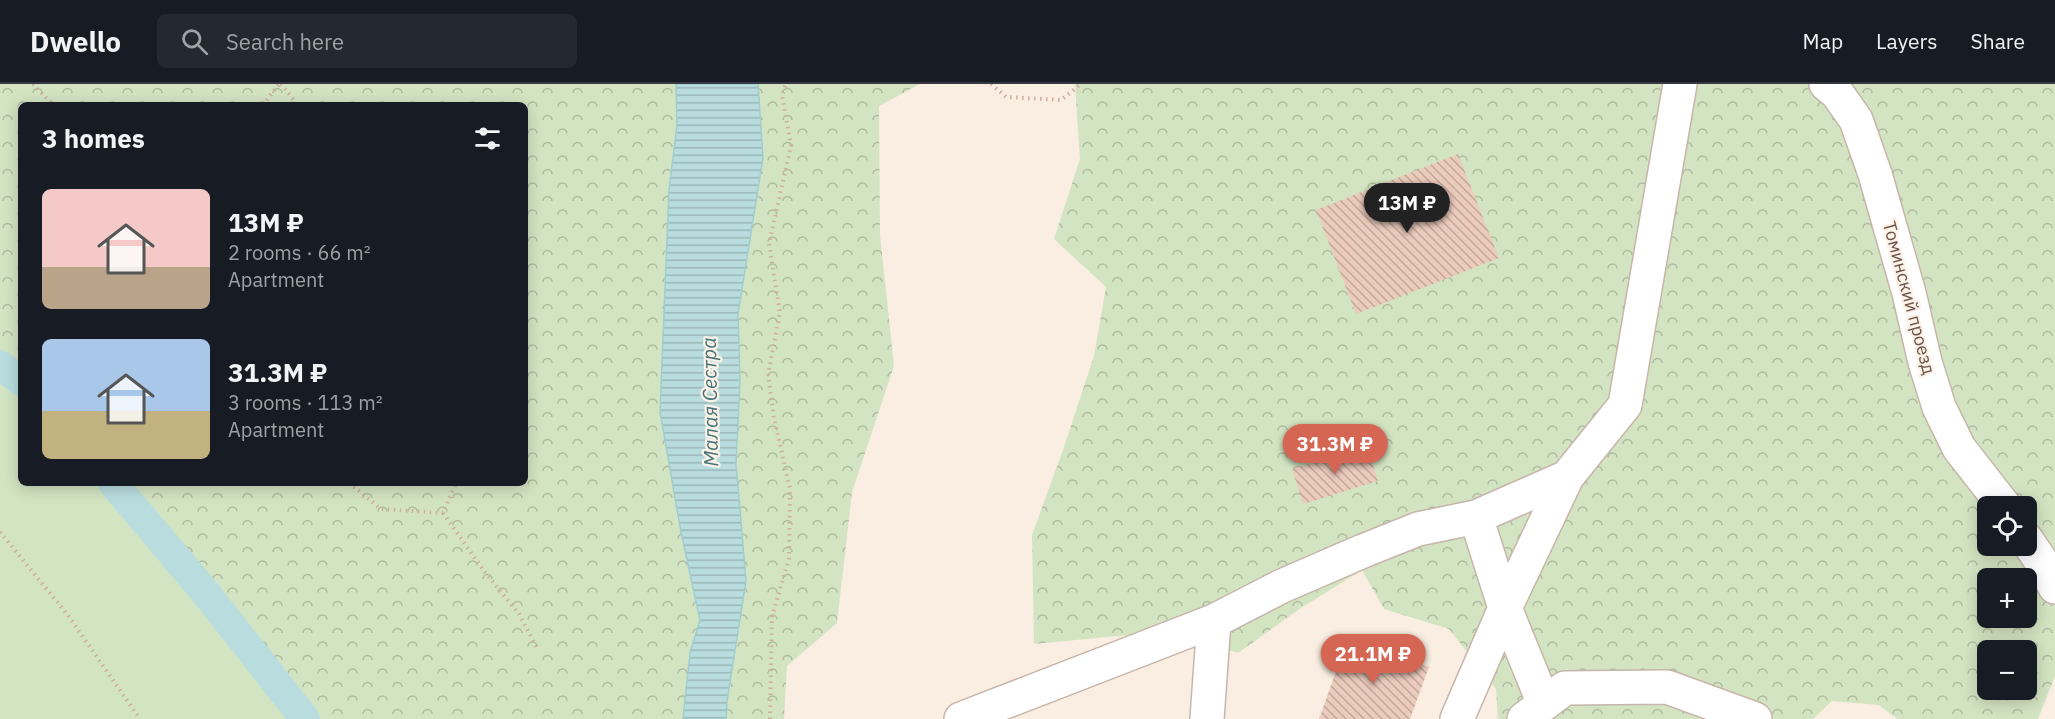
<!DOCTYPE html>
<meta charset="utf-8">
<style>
:root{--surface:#171b24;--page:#242831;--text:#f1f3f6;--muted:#9ea1a6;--line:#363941;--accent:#d66654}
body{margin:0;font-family:"IBM Plex Sans",sans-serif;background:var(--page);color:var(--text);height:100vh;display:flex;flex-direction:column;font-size:22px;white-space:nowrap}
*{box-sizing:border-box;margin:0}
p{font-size:20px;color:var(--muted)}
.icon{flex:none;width:33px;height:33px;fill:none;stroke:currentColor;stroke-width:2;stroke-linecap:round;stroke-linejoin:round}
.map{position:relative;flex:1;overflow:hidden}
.sheet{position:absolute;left:18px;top:18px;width:510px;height:384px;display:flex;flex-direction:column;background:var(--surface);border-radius:9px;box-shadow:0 3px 15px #0003}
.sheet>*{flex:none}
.fabs{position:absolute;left:1977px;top:412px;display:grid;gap:12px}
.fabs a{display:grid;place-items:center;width:60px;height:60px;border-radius:9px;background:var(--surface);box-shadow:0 3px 15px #0003;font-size:30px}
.price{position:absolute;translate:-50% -51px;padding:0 14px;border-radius:21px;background:var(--accent);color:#fff;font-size:20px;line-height:39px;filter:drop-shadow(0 2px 3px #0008)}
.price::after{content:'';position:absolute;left:50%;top:36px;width:18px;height:14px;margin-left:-9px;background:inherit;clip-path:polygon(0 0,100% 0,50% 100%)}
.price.current{background:#222;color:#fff}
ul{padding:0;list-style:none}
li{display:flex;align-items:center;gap:18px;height:150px;padding:0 24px}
li span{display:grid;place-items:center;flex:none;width:168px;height:120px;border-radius:9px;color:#555}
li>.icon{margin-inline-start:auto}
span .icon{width:72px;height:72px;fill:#fffc;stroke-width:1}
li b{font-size:26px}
h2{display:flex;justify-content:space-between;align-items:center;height:72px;padding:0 24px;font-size:26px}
header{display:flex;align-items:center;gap:36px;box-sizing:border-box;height:84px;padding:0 30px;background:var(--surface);border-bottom:2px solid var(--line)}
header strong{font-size:28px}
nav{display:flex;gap:33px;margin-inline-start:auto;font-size:21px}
.search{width:420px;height:54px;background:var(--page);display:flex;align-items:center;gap:15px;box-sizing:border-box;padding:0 21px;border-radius:9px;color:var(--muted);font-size:22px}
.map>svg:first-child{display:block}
.forest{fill:url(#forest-crowns);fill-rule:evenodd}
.park{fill:#d3e4c2}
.water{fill:url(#water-rules);stroke:#a0cdd0;stroke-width:1.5}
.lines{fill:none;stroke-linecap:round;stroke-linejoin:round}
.canal{stroke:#b9dddf;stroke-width:30}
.building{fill:url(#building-back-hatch)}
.minor-casing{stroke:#c8b5aa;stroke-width:36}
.path{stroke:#cfaea0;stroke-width:4;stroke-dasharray:1.5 4.5;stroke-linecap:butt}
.minor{stroke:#fff;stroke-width:33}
.labels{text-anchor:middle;stroke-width:4.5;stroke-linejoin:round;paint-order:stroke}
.street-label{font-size:18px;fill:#6d544b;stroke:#fcf2e7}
.water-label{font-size:20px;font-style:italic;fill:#457377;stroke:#fcf2e7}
</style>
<header>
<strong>Dwello</strong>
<div class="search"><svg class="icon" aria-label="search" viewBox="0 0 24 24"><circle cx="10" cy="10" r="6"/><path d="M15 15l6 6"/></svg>Search here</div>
<nav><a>Map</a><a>Layers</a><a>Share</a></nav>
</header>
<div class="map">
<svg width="2055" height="635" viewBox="0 0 2055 635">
<defs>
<pattern id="forest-crowns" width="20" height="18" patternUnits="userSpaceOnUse" patternTransform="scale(1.5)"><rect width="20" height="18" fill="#d3e4c2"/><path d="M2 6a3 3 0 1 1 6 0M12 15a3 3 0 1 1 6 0" fill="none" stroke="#afbba0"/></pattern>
<pattern id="water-rules" width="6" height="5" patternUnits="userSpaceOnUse" patternTransform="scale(1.5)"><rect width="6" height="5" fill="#b9dddf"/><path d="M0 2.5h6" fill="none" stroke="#9bb6b7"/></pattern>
<pattern id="building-back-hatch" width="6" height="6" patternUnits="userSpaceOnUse" patternTransform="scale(1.5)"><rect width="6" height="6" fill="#ebcbbc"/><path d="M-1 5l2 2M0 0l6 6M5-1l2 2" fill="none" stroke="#c3a79b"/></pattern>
</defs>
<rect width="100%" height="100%" fill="#f9eee1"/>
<path class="forest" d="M 0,0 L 676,0 L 677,41 L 669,106 L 666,200 L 681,448 L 700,536 L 690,569 L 683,635 L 183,635 L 0,543 ZM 21,21 L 525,21 L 525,399 L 21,399 Z
M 758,0 L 920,0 L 879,22 L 880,151 L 894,282 L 852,408 L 837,539 L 787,582 L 784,635 L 726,635 L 740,298 L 738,230 L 763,74 Z
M 1075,0 L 2055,0 L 2055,592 L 2038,635 L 1897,635 L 1879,621 L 1832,617 L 1813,635 L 1498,635 L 1496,605 L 1449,545 L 1384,525 L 1362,486 L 1298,526 L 1238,569 L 1170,547 L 1034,560 L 1032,451 L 1063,366 L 1094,272 L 1106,203 L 1054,155 L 1080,75 ZM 1988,423 L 2026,423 L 2026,462 L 1988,462 ZM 1988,495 L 2026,495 L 2026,534 L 1988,534 ZM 1988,567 L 2026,567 L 2026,606 L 1988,606 Z"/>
<path class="park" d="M 0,281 L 21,297 L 21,399 L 113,399 L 205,508 L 305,635 L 0,635 Z"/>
<path class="water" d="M 676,0 L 758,0 L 763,74 L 738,230 L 740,298 L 736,380 L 746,497 L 727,617 L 726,635 L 683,635 L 690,569 L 700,536 L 681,448 L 660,328 L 669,106 L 677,41 Z"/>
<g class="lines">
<path class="canal" d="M 0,281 L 21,297
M 113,399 L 205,508 L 305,635"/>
</g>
<path class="building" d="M 1458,70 L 1499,174 L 1356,230 L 1316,126 Z
M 1367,362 L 1378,397 L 1303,420 L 1292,385 Z
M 1348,554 L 1429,583 L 1410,635 L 1319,635 Z"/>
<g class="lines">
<g class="minor-casing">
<path id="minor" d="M 1826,0 L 1837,9 L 1856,36 L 1875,90 L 1909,209 L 1925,278 L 1939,323 L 1959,364 L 2005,423
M 1476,433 L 1505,524 L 1544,620
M 2026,455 L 2043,480 L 2055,503
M 961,635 L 1214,537
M 1207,635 L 1214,537 L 1282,502 L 1363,467 L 1418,445 L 1476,433 L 1567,393 L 1625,321 L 1680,0
M 1457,635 L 1505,524 L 1567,393
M 1524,635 L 1565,604 L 1667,603 L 1755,635"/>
</g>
<path class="path" d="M 33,0 L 53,21
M 281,0 L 298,21
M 991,0 L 1006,13 L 1061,16 L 1081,0
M 263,21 L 279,0
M 349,399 L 381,425 L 443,429 L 456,399
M 443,429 L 484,487 L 519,530 L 538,566
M 0,448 L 67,530 L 140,635
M 770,635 L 772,533 L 789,474 L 790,405 L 774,334 L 768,290 L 780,229 L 769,160 L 791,61 L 782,11 L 786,0"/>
<use href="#minor" class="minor"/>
</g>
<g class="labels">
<g class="street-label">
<text transform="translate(1909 214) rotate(75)" y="6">Томинский проезд</text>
</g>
<g class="water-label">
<text transform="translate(710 318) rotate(-91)" y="7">Малая Сестра</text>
</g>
</g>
</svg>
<div class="fabs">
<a><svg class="icon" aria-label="locate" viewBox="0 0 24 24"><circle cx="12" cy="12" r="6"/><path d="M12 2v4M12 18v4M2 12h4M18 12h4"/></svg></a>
<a>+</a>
<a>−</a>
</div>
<b class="price current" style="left:1407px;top:150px">13M ₽</b>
<b class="price" style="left:1335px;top:391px">31.3M ₽</b>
<b class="price" style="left:1373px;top:601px">21.1M ₽</b>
<section class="sheet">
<h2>3 homes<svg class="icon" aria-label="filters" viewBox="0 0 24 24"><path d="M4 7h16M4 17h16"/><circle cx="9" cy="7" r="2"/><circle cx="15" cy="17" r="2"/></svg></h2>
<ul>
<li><span style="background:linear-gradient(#f6c9c9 65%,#b9a48a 0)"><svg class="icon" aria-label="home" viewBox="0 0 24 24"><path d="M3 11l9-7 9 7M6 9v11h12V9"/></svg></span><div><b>13M ₽</b><p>2 rooms · 66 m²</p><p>Apartment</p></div></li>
<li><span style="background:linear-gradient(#a9c7e8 60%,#c2b280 0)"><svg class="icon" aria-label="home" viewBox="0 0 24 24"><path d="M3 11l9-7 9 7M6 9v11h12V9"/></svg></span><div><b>31.3M ₽</b><p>3 rooms · 113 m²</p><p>Apartment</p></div></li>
</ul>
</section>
</div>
